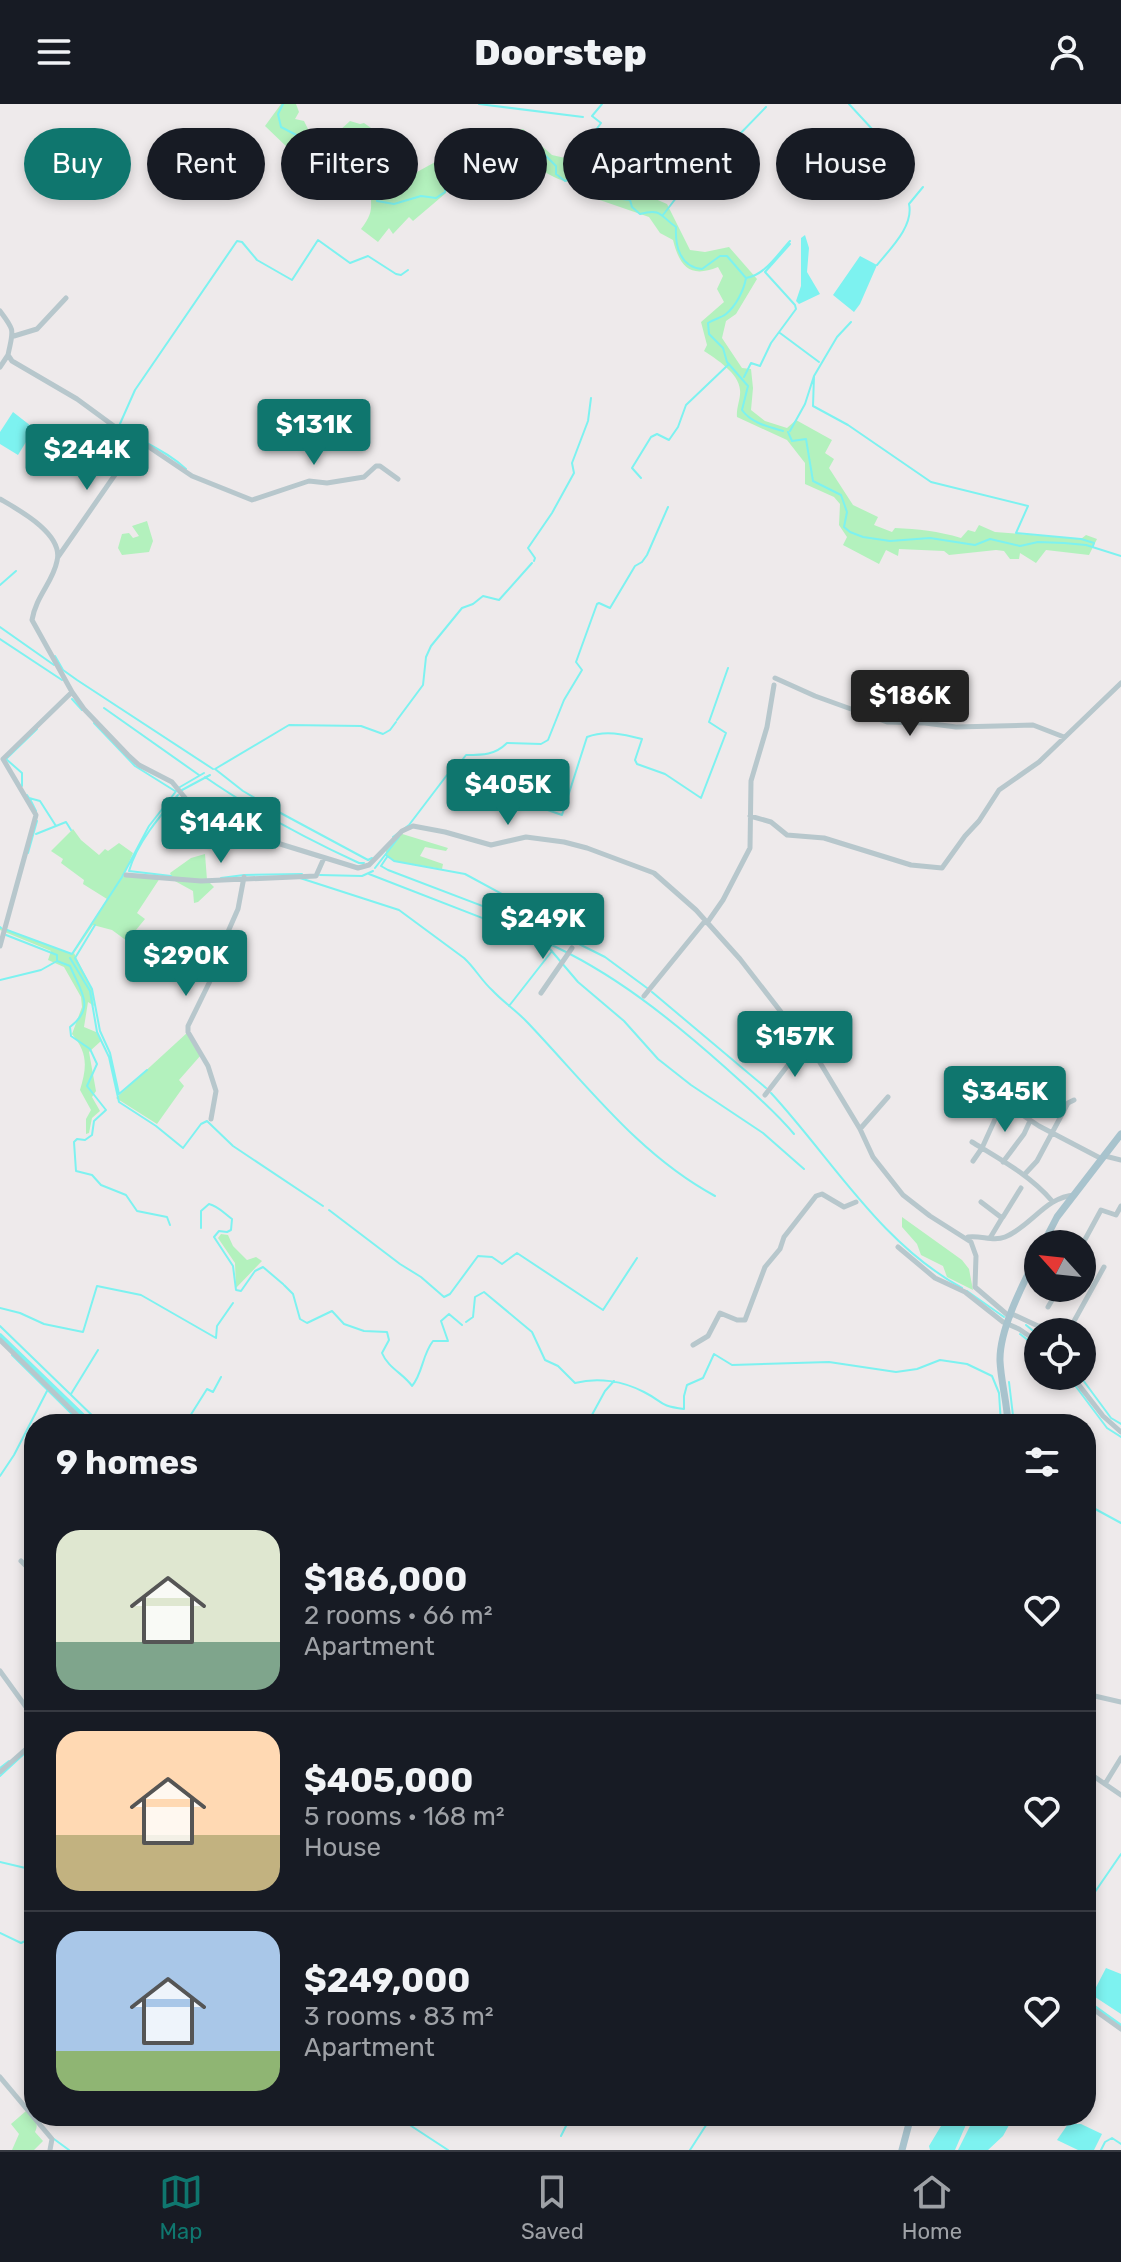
<!DOCTYPE html>
<meta charset="utf-8">
<style>
:root{--surface:#171b24;--page:#20242c;--text:#f1f3f6;--muted:#9ea1a6;--line:#363941;--accent:#0f766e}
body{margin:0;font-family:Rubik,sans-serif;background:var(--page);color:var(--text);height:100vh;display:flex;flex-direction:column;font-size:30px;white-space:nowrap}
*{box-sizing:border-box;margin:0}
p{font-size:26px;color:var(--muted)}
.icon{flex:none;width:44px;height:44px;fill:none;stroke:currentColor;stroke-width:2;stroke-linecap:round;stroke-linejoin:round}
.map{position:relative;flex:1;overflow:hidden}
.panel{position:absolute;left:24px;top:1310px;width:1072px;height:712px;display:flex;flex-direction:column;background:var(--surface);border-radius:32px;box-shadow:0 4px 12px #0003}
.panel>*{flex:none}
.guide{position:absolute;left:24px;top:24px;width:1074px;height:72px;display:flex;gap:16px}
.needle{width:52px;rotate:297deg}
.controls{position:absolute;left:1024px;top:1126px;display:grid;gap:16px}
.controls a{display:grid;place-items:center;width:72px;height:72px;border-radius:50%;background:var(--surface);box-shadow:0 4px 12px #0003;font-size:40px}
.price{position:absolute;translate:-50% -68px;padding:0 18px;border-radius:8px;background:var(--accent);color:#fff;font-size:26px;line-height:52px;filter:drop-shadow(0 2px 4px #0008)}
.price::after{content:'';position:absolute;left:50%;top:48px;width:24px;height:18px;margin-left:-12px;background:inherit;clip-path:polygon(0 0,100% 0,50% 100%)}
.price.current{background:#222;color:#fff}
ul{padding:0;list-style:none}
li{display:flex;align-items:center;gap:24px;height:200px;padding:0 32px}
li+li{border-top:2px solid var(--line)}
li span{display:grid;place-items:center;flex:none;width:224px;height:160px;border-radius:24px;color:#555}
li>.icon{margin-inline-start:auto}
span .icon{width:96px;height:96px;fill:#fffc;stroke-width:1}
li b{font-size:34px}
h2{display:flex;justify-content:space-between;align-items:center;height:96px;padding:0 32px;font-size:34px}
.tag{padding:0 28px;border-radius:36px;background:var(--surface);box-shadow:0 4px 12px #0003;font-size:28px;line-height:72px}
.tag.current{background:var(--accent);color:#fff}
header{display:flex;justify-content:space-between;align-items:center;height:104px;padding:0 32px;background:var(--surface);font-size:36px;font-weight:800}
.tabs{display:flex;justify-content:space-around;align-items:center;height:112px;border-top:2px solid var(--line);background:var(--surface);font-size:22px;color:var(--muted)}
.tabs a{display:grid;justify-items:center;gap:4px}
.tabs .current{color:var(--accent)}
.map>svg:first-child{display:block}
.green{fill:#b3f1bd}
.water{fill:#7df2f0}
.lines{fill:none;stroke-linecap:round;stroke-linejoin:round}
.stream{stroke:#7df2f0;stroke-width:2}
.canal{stroke:#7df2f0;stroke-width:4}
.minor{stroke:#b7c7cc;stroke-width:5}
.major{stroke:#a8c3cd;stroke-width:7}
</style>
<header><svg class="icon" aria-label="menu" viewBox="0 0 24 24"><path d="M4 6h16M4 12h16M4 18h16"/></svg>Doorstep<svg class="icon" aria-label="person" viewBox="0 0 24 24"><circle cx="12" cy="8" r="4"/><path d="M4 21q1-7 8-7t8 7"/></svg></header>
<div class="map">
<svg width="1121" height="2046" viewBox="0 0 1121 2046">
<rect width="100%" height="100%" fill="#eeeaeb"/>
<path class="green" d="M 281,0 L 296,0 L 299,8 L 295,15 L 304,17 L 309,27 L 328,37 L 350,17 L 360,20 L 364,19 L 384,33 L 382,37 L 393,52 L 397,66 L 389,75 L 402,86 L 417,68 L 437,57 L 453,28 C 463,26 469,32 479,34 C 495,36 507,28 523,25 L 552,51 L 578,57 L 576,68 L 590,62 L 596,64 L 614,77 L 667,100 L 690,146 L 705,148 L 729,143 L 757,175 L 736,210 L 726,217 L 722,234 L 742,264 L 751,265 L 753,284 L 751,306 L 765,317 L 787,324 L 796,316 L 832,336 L 825,349 L 834,355 L 829,364 L 853,401 L 878,413 L 874,421 L 892,428 L 895,424 C 918,425 938,427 961,434 L 968,426 L 975,428 L 979,421 L 995,428 L 1081,435 L 1086,431 L 1097,435 L 1089,451 L 1046,446 L 1036,459 L 1020,449 L 1019,455 L 1010,455 L 1004,447 L 996,446 L 949,451 L 944,447 L 899,445 L 898,452 L 886,446 L 879,460 L 843,441 L 847,433 L 839,421 L 840,400 L 834,393 L 805,380 L 805,359 L 787,336 L 737,313 C 736,304 741,294 740,286 C 739,269 716,255 704,247 L 707,241 L 701,218 L 724,198 L 717,185 L 723,172 L 718,163 C 691,174 680,164 673,136 L 660,129 L 649,113 L 591,93 L 577,78 C 553,81 537,55 513,58 L 500,72 L 474,57 L 452,72 L 446,89 L 413,117 L 409,113 L 393,130 L 389,124 L 378,138 L 361,125 C 378,103 367,101 373,78 L 363,58 C 346,57 339,62 327,74 L 289,45 L 265,22 Z
M 147,417 L 153,437 L 149,448 L 122,451 L 118,444 L 122,430 L 129,429 L 133,434 L 139,432 L 132,422 Z
M 73,725 L 81,736 L 99,751 L 105,745 L 108,747 L 119,739 L 133,749 L 123,772 L 160,774 L 137,809 L 145,815 L 127,837 L 112,826 L 93,821 L 74,849 L 92,885 L 94,902 L 88,898 L 84,923 L 96,928 L 101,937 L 89,948 L 96,987 L 92,993 L 100,1007 L 92,1014 L 89,1029 L 86,1030 L 86,1015 L 91,1006 L 80,986 C 87,963 88,949 72,930 L 82,903 L 81,893 L 64,863 L 48,856 L 51,847 L 0,826 L 0,823 L 72,850 L 107,795 L 83,780 L 84,776 L 61,759 L 63,755 L 51,747 Z
M 399,729 L 448,744 L 446,747 L 425,743 L 420,752 L 443,760 L 442,765 L 394,757 L 386,751 L 386,745 Z
M 205,750 L 207,776 L 214,783 L 198,798 L 194,799 L 193,787 L 173,776 L 170,769 L 191,754 Z
M 188,928 L 201,951 L 179,976 L 184,982 L 157,1020 L 116,994 Z
M 902,1113 L 962,1156 L 969,1165 L 973,1186 L 947,1173 L 943,1162 L 921,1151 L 917,1140 L 902,1123 Z
M 221,1130 L 228,1131 L 233,1142 L 247,1156 L 256,1153 L 262,1157 L 236,1184 L 235,1159 L 218,1134 Z
M 26,2007 C 33,2014 40,2018 35,2028 L 43,2037 L 34,2046 L 12,2046 L 19,2030 L 11,2020 Z"/>
<path class="water" d="M 805,131 L 809,144 L 807,168 L 820,190 L 799,200 L 796,197 L 801,182 L 801,134 Z
M 860,152 L 877,161 L 860,200 L 854,208 L 833,191 Z
M 13,308 L 31,322 L 26,338 L 18,351 L 0,340 L 0,328 Z
M 1106,1864 L 1121,1870 L 1121,1910 L 1092,1891 Z
M 947,2012 L 968,2016 L 955,2046 L 930,2046 L 929,2042 Z
M 967,2012 L 1014,2012 L 1003,2032 L 988,2046 L 958,2046 L 973,2016 Z
M 1068,2020 L 1081,2020 L 1102,2030 L 1094,2046 L 1078,2046 L 1057,2036 Z"/>
<g class="lines">
<path class="stream" d="M 283,0 L 278,10 L 281,23 L 302,34 L 319,54 L 332,58 L 351,48 L 365,52 L 381,50 L 386,54 L 387,65 L 376,78 L 377,97 L 394,100 L 421,92 L 436,94 L 445,88 L 445,60 L 451,52 L 482,50 L 494,40 L 508,45 L 520,54 L 531,52 L 533,48 L 539,45 L 556,62 L 556,70 L 565,77 L 579,71 L 590,70 L 600,81 L 608,83 L 615,94 L 630,96 L 632,103 L 640,110 C 662,104 660,112 676,123 C 675,142 680,163 702,165 L 720,152 L 727,152 L 746,174 C 744,186 736,202 726,210 C 721,214 714,215 708,219 L 709,230 L 723,244 L 727,258 L 748,282 L 742,306 C 751,319 769,323 783,327
M 479,0 L 583,13
M 848,61 L 863,44 L 873,26 L 849,0
M 578,70 L 578,65 L 583,55 L 579,49 L 601,19 L 592,12 L 602,0
M 663,111 L 693,72 L 734,36 L 766,3
M 877,161 C 890,145 914,122 909,100 L 923,83
M 746,174 C 765,171 777,151 790,137
M 780,229 L 819,258
M 814,272 L 813,302 L 848,321 L 931,378 L 1028,402 L 1016,429 L 1081,435 L 1094,439 L 1093,442
M 744,273 L 751,259 L 760,262 L 771,239 L 796,205 L 795,201 L 765,168 L 790,140
M 790,327 L 805,300 L 814,272 L 837,233 L 851,218
M 788,328 L 792,337 L 806,335 L 813,377 L 841,391 L 847,408 L 844,423 L 850,428 L 863,433 L 890,437 L 930,434 L 975,441 L 990,435 L 1020,442 L 1038,438 L 1064,439 L 1086,441 L 1121,452
M 186,365 C 166,346 141,338 119,322 L 135,286 L 237,137 L 242,138 L 257,156 L 292,176 L 318,136 L 350,159 L 368,152 L 396,170 L 401,171 L 408,166
M 641,374 L 632,364 L 651,333 L 657,330 L 669,336 L 678,323 L 686,301 L 729,260
M 534,457 L 535,454 L 528,444 L 552,409 L 574,369 L 572,359 L 588,317 L 591,294
M 0,481 L 16,467
M 0,523 L 54,561
M 0,535 L 62,576
M 55,552 L 63,566 L 77,576 L 213,665
M 72,595 L 82,606
M 104,604 L 199,671
M 397,616 L 423,581 L 426,553 L 431,542 L 462,504 L 473,500 L 483,492 L 499,496 L 532,459
M 94,619 L 135,662 L 175,687
M 451,671 L 466,651 C 483,651 495,651 507,639 L 541,640 L 548,636 L 564,596 L 582,566 L 576,558 L 597,500 L 599,499 L 610,504 L 635,462 L 642,458 L 647,451 L 668,403
M 205,673 C 254,707 305,734 359,759 L 364,759
M 22,682 L 22,669 L 6,655 L 37,625
M 180,683 L 204,669
M 182,686 L 210,671
M 27,691 L 29,694 L 40,697 L 56,722 L 66,718 L 71,726
M 30,695 L 36,707
M 270,703 L 243,687 L 215,665 L 289,621 L 361,622 L 383,630 L 390,626 L 396,618
M 275,706 L 368,756 L 372,754
M 36,730 L 56,722
M 393,733 L 409,721 L 447,671 L 562,711 L 587,633 C 605,626 623,630 642,635 L 635,656 L 637,660 L 665,670 L 701,694 L 726,629 L 709,618 L 728,564
M 28,749 L 37,717
M 386,751 L 394,757 L 465,770 L 513,796 L 545,823 L 605,853 L 647,884
M 387,753 L 381,762 L 388,766 L 540,824 L 544,823
M 375,764 L 399,733
M 369,770 L 544,838 L 578,878 L 624,917 L 658,955 L 691,981 L 763,1029 L 804,1065
M 320,771 L 362,772 L 373,767
M 171,772 L 129,767 C 137,739 159,713 178,691
M 221,774 L 244,771 L 302,770
M 300,774 L 399,806 L 464,854 C 475,864 481,876 492,886 C 503,898 517,907 528,919 C 587,981 639,1051 715,1092
M 95,821 L 75,854 L 92,885 L 100,927 L 110,949 L 119,990 L 147,966
M 0,823 L 1,824
M 7,826 L 72,850 L 122,773 L 149,722 L 177,686
M 6,831 L 57,851 L 57,857
M 545,838 C 613,868 672,916 727,965 C 750,986 774,1006 794,1030
M 70,854 L 90,887 L 97,928 L 109,953 L 119,998 L 156,1022 L 183,1044 L 201,1020 L 207,1017 L 233,1042 L 323,1102
M 0,876 L 41,866 L 57,857 L 70,862 C 81,888 96,903 70,923 L 71,932 L 90,945 L 97,960 L 87,982 L 106,1006 L 94,1017 L 92,1031 L 85,1036 L 77,1035 L 74,1038 L 76,1067 L 92,1071 L 101,1081 L 126,1091 L 137,1107 L 167,1113 L 170,1121
M 652,888 L 766,984
M 509,902 L 552,847
M 771,989 C 832,1055 880,1139 962,1184
M 329,1106 L 400,1160 L 421,1173 L 444,1193 L 450,1190 L 478,1152 L 492,1153 L 502,1160 L 517,1149 L 603,1206 L 637,1154
M 201,1124 L 201,1107 L 209,1100 C 218,1102 224,1109 232,1115 L 231,1126 L 227,1128 L 219,1127 L 214,1133 L 233,1162 L 236,1186 L 241,1187 L 255,1167 L 263,1163 L 283,1180
M 284,1181 L 293,1190 L 300,1215 L 307,1219 L 332,1207 L 344,1220 L 364,1227 L 387,1228 L 389,1236 L 382,1249 C 388,1264 404,1270 412,1282 C 423,1269 422,1251 433,1237 L 448,1237 L 441,1217 L 449,1210 L 462,1221
M 967,1187 L 1004,1213
M 0,1204 L 20,1209 L 44,1220 L 83,1228 L 97,1182 L 141,1191 L 216,1234 L 217,1222 L 233,1199
M 466,1218 L 473,1213 L 475,1193 L 484,1188 L 532,1228 L 545,1256 L 558,1262 L 575,1279 C 598,1273 623,1277 644,1288 C 664,1298 658,1302 684,1305 L 684,1292 L 687,1281 L 703,1274 L 714,1250 L 732,1261 L 829,1258 L 896,1268 L 917,1265 L 940,1256 L 967,1260 L 992,1272 L 999,1289 L 1001,1320
M 1026,1221 L 1038,1231
M 0,1222 L 101,1320
M 1020,1230 L 1038,1244
M 12,1251 L 82,1320
M 1068,1272 L 1107,1324 L 1121,1333
M 1080,1272 L 1111,1314 L 1121,1320
M 1009,1278 L 1014,1320
M 71,1290 L 98,1246
M 185,1320 L 207,1285 L 213,1288 L 221,1273
M 587,1320 L 605,1287 L 614,1277
M 0,1372 L 14,1351 L 47,1287
M 1086,1400 L 1121,1419
M 0,1664 L 9,1657
M 0,1672 L 26,1648
M 0,1758 L 34,1766
M 1086,1801 L 1121,1750
M 0,1829 L 21,1839 L 34,1833
M 396,2012 L 448,2046
M 701,2015 L 702,2012
M 561,2032 L 571,2012
M 54,2035 L 69,2046
M 690,2046 L 712,2012
M 1101,2046 L 1105,2038 L 1112,2034 L 1121,2040"/>
<path class="canal" d="M 0,1231 L 92,1320
M 1086,1897 L 1121,1922"/>
<path class="minor" d="M 0,207 C 16,228 13,226 8,251 L 12,257 L 77,295 L 137,339 L 146,341 L 192,372 L 252,396 L 309,377 L 327,379 L 364,373 L 376,362 L 380,362 L 398,375
M 14,232 L 37,225 L 66,194
M 0,263 L 8,251
M 0,395 C 19,406 64,430 57,457 C 53,478 36,492 32,516 L 72,588 L 84,605 L 128,651 L 139,661 L 172,678 L 196,707 L 215,723 L 241,735 L 264,735 L 358,764 L 369,761 L 402,727 L 413,722 L 445,728 L 491,741 L 526,733 L 564,738 L 587,744 L 654,769 L 696,806 L 740,855 L 819,957 L 860,1025 L 873,1053 L 903,1091 L 930,1112 L 971,1138 L 976,1152 L 975,1183 L 1010,1213
M 58,453 L 137,339
M 775,574 L 815,592 L 887,618 L 925,619 L 956,623 L 1033,621 L 1064,633
M 750,712 L 771,718 L 787,731 L 824,734 L 911,761 L 942,764 L 965,732 L 979,717 L 999,686 L 1039,658 L 1121,579
M 126,771 L 201,777 L 316,772 L 324,754
M 707,819 L 723,796 L 750,744 L 751,677 L 767,623 L 774,581
M 0,842 L 36,711 L 3,655 L 72,588
M 541,889 L 572,844
M 644,892 L 705,817
M 765,991 L 805,939
M 1003,998 L 1039,1022 L 1102,1055
M 211,1015 L 216,987 L 208,962 L 188,928 L 188,922 L 214,869 L 216,855 L 238,805 L 244,773
M 860,1025 L 888,993
M 972,1038 C 1000,1055 1031,1072 1052,1097
M 1105,1052 L 1121,1056
M 973,1057 L 982,1044 L 1006,991
M 1003,1058 L 1024,1030 L 1030,1017
M 1024,1071 L 1037,1057 L 1068,999 L 1074,996
M 981,1098 L 1002,1114 L 990,1134
M 1003,1113 L 1021,1084
M 968,1133 C 981,1131 993,1138 1005,1133 C 1032,1122 1045,1093 1075,1091
M 1082,1141 L 1101,1106 L 1116,1111 L 1121,1102
M 898,1143 L 935,1174 L 965,1188 L 1003,1218 L 1019,1225 L 1038,1238
M 1082,1167 L 1083,1168
M 1048,1203 L 1059,1184
M 1012,1210 L 1038,1222 L 1050,1222 L 1060,1228
M 1068,1228 L 1104,1163
M 0,1236 L 86,1320
M 693,1241 L 708,1232 L 720,1209 L 737,1216 L 745,1216 L 765,1163 L 780,1145 L 784,1133 L 816,1092 L 822,1090 L 844,1103 L 856,1098
M 1072,1272 L 1103,1312 L 1121,1328
M 21,1457 L 34,1470
M 0,1567 L 34,1614
M 1086,1590 L 1121,1598
M 1086,1667 L 1121,1691
M 0,1668 L 34,1638
M 1105,1680 L 1121,1654
M 1086,1900 L 1121,1925
M 0,1973 L 52,2035 L 50,2046"/>
<path class="major" d="M 1043,1140 L 1057,1113 L 1121,1030
M 1008,1320 C 1007,1298 1001,1278 1000,1257 C 999,1225 1024,1178 1038,1150
M 902,2046 L 911,2012"/>
</g>
</svg>
<div class="controls">
<a><svg class="needle" viewBox="-14 -14 28 28"><path d="M0-13l5 13h-10z" fill="#e53935"/><path d="M0 13l5-13h-10z" fill="#9ea1a6"/></svg></a>
<a><svg class="icon" aria-label="locate" viewBox="0 0 24 24"><circle cx="12" cy="12" r="6"/><path d="M12 2v4M12 18v4M2 12h4M18 12h4"/></svg></a>
</div>
<b class="price" style="left:314px;top:363px">$131K</b>
<b class="price" style="left:87px;top:388px">$244K</b>
<b class="price current" style="left:910px;top:634px">$186K</b>
<b class="price" style="left:508px;top:723px">$405K</b>
<b class="price" style="left:221px;top:761px">$144K</b>
<b class="price" style="left:543px;top:857px">$249K</b>
<b class="price" style="left:186px;top:894px">$290K</b>
<b class="price" style="left:795px;top:975px">$157K</b>
<b class="price" style="left:1005px;top:1030px">$345K</b>
<div class="guide">
<a class="tag current">Buy</a>
<a class="tag">Rent</a>
<a class="tag">Filters</a>
<a class="tag">New</a>
<a class="tag">Apartment</a>
<a class="tag">House</a>
</div>
<section class="panel">
<h2>9 homes<svg class="icon" aria-label="filters" viewBox="0 0 24 24"><path d="M4 7h16M4 17h16"/><circle cx="9" cy="7" r="2"/><circle cx="15" cy="17" r="2"/></svg></h2>
<ul>
<li><span style="background:linear-gradient(#dfe7d0 70%,#7fa58c 0)"><svg class="icon" aria-label="home" viewBox="0 0 24 24"><path d="M3 11l9-7 9 7M6 9v11h12V9"/></svg></span><div><b>$186,000</b><p>2 rooms · 66 m²</p><p>Apartment</p></div><svg class="icon" aria-label="heart" viewBox="0 0 24 24"><path d="M12 20l-8-8c-3-5 5-10 8-4 3-6 11-1 8 4z"/></svg></li>
<li><span style="background:linear-gradient(#ffd9b3 65%,#c2b280 0)"><svg class="icon" aria-label="home" viewBox="0 0 24 24"><path d="M3 11l9-7 9 7M6 9v11h12V9"/></svg></span><div><b>$405,000</b><p>5 rooms · 168 m²</p><p>House</p></div><svg class="icon" aria-label="heart" viewBox="0 0 24 24"><path d="M12 20l-8-8c-3-5 5-10 8-4 3-6 11-1 8 4z"/></svg></li>
<li><span style="background:linear-gradient(#a9c7e8 75%,#8fb573 0)"><svg class="icon" aria-label="home" viewBox="0 0 24 24"><path d="M3 11l9-7 9 7M6 9v11h12V9"/></svg></span><div><b>$249,000</b><p>3 rooms · 83 m²</p><p>Apartment</p></div><svg class="icon" aria-label="heart" viewBox="0 0 24 24"><path d="M12 20l-8-8c-3-5 5-10 8-4 3-6 11-1 8 4z"/></svg></li>
</ul>
</section>
</div>
<nav class="tabs">
<a class="current"><svg class="icon" aria-label="map" viewBox="0 0 24 24"><path d="M3 6l6-2 6 2 6-2v14l-6 2-6-2-6 2zM9 4v14M15 6v14"/></svg>Map</a>
<a><svg class="icon" aria-label="saved" viewBox="0 0 24 24"><path d="M7 4h10v16l-5-4-5 4z"/></svg>Saved</a>
<a><svg class="icon" aria-label="home" viewBox="0 0 24 24"><path d="M3 11l9-7 9 7M6 9v11h12V9"/></svg>Home</a>
</nav>
